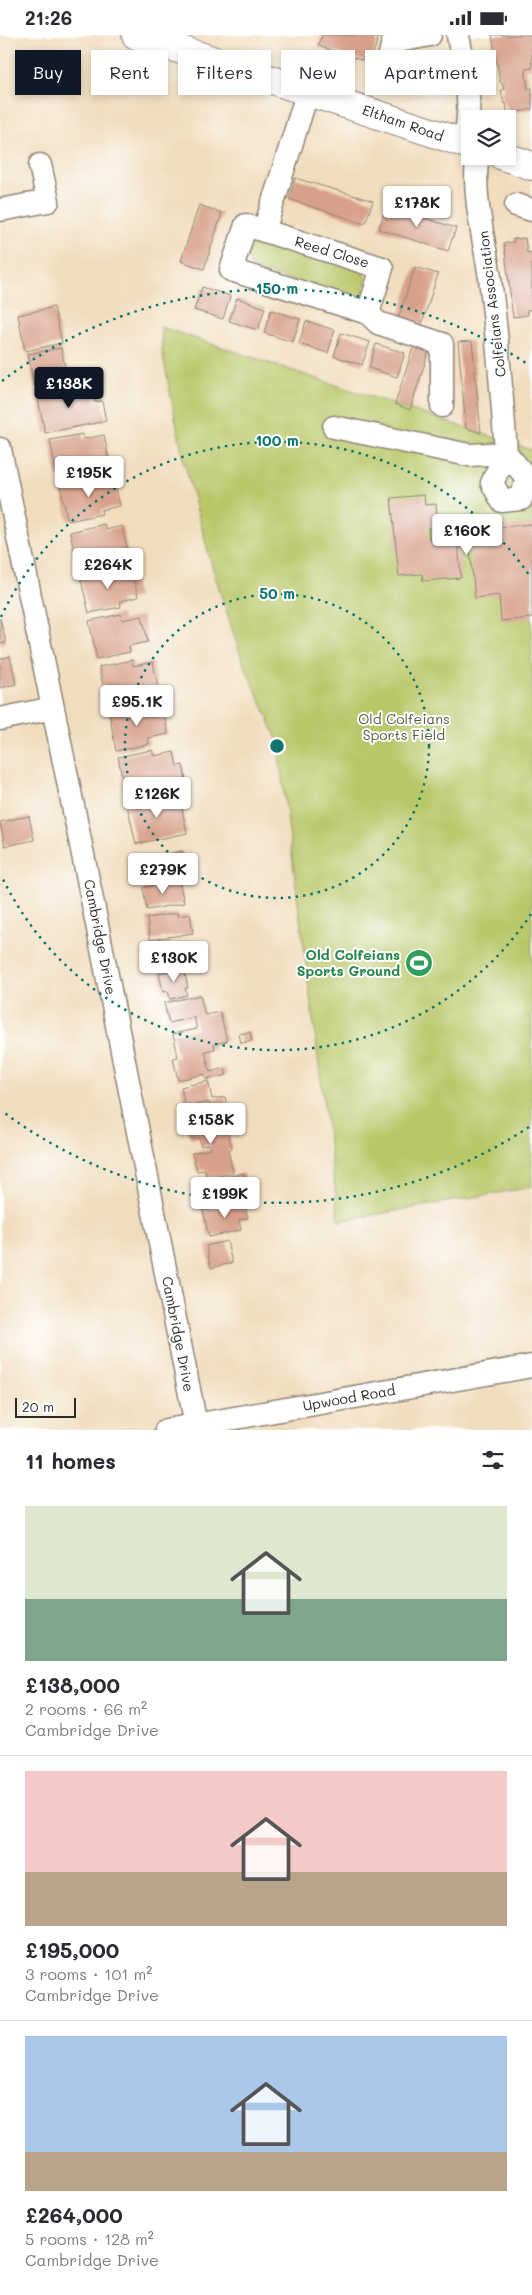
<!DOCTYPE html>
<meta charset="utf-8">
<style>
:root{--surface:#fff;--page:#f7f7f7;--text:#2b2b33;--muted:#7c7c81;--line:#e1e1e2;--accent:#111827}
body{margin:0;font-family:Mali,sans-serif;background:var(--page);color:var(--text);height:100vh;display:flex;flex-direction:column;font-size:19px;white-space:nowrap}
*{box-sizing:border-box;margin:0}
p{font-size:16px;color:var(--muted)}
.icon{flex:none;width:28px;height:28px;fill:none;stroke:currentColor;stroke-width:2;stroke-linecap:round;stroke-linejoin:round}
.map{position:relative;height:1395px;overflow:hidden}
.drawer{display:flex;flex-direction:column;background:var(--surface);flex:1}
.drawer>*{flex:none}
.hud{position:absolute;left:15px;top:15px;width:502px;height:45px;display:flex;gap:10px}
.tools{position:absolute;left:461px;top:75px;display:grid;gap:10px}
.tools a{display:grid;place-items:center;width:55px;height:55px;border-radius:0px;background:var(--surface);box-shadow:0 2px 8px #0003;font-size:25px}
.scale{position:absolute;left:15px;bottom:12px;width:61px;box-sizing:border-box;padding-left:5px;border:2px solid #2b2b2b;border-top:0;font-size:14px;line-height:18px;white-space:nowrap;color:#2b2b2b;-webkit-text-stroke:4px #fff;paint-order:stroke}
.price{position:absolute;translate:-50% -42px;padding:0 11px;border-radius:5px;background:#fff;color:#222;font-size:16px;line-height:32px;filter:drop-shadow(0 1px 2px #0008)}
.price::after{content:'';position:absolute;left:50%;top:30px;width:15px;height:11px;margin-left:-8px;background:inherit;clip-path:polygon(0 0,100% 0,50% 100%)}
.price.active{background:var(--accent);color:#fff}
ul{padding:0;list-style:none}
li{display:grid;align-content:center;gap:10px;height:265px;padding:0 25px}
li+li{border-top:1px solid var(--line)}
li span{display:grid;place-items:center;height:155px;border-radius:0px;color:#555}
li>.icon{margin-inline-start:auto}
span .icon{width:90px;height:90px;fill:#fffc;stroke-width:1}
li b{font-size:21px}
h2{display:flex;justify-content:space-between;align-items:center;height:60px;padding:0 25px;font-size:21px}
.tag{padding:0 18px;border-radius:0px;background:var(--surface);box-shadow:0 2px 8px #0003;font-size:18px;line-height:45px}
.tag.active{background:var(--accent);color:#fff}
.status{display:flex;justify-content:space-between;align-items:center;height:35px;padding:0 25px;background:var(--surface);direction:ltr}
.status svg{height:14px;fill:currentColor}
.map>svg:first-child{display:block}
.green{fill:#b9c769;stroke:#72794a}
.building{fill:#d7a08a}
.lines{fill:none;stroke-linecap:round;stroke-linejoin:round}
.minor-casing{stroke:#8e8474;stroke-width:25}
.highway-casing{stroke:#8e8474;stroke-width:30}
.minor{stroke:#fff;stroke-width:22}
.highway{stroke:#fff;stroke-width:28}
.ring{fill:none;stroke:#0f766e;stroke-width:2.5;stroke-dasharray:2.5 5}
.labels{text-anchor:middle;stroke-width:4;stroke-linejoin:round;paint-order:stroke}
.street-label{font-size:14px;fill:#2b2b2b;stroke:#fff}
.park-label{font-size:14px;fill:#565a3e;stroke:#fff}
.leisure-label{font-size:14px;font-weight:bold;fill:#27864d;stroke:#fff;text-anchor:end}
.centre{fill:#0f766e;stroke:#fff;stroke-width:2.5}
.ring-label{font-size:15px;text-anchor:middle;font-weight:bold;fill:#0f766e;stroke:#fff;stroke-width:4;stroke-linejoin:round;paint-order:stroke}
</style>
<div class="status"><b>21:26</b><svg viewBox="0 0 49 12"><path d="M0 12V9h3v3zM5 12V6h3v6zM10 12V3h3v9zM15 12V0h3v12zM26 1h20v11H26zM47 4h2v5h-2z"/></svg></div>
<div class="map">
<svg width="532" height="1395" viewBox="0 0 532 1395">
<rect width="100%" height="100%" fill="#fff"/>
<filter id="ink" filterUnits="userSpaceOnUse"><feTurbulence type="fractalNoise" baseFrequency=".02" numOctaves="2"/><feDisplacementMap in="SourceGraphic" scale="10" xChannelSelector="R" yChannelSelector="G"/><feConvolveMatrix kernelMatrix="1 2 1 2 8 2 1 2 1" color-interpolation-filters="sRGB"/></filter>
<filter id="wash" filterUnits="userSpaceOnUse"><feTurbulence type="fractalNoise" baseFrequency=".0096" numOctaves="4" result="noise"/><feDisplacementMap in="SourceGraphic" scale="20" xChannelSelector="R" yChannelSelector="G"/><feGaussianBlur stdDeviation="1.12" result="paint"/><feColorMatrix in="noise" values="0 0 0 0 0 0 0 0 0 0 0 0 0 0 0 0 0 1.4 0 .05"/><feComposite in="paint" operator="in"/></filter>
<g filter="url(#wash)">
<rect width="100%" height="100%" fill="#f1ddbe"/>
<path class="green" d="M 261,203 L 362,236 L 367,247 L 363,259 L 352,265 L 252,233 L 246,221 L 250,209 Z
M 161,292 L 532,415 L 532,1152 L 339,1186 L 277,704 L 241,622 L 212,531 L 183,422 L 162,316 Z"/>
<g id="blocks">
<path class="building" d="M 322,0 L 379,0 L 370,28 L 318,11 Z
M 492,0 L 531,0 L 532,33 L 525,34 L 528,54 L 532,53 L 532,74 L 508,79 L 506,68 L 504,69 L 501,55 L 504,55 L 502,47 L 500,47 Z
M 295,143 L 373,166 L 365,189 L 289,164 Z
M 199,170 L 222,178 L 204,234 L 181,226 Z
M 386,171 L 456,193 L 448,216 L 379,194 Z
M 525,203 L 527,218 L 532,217 L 532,274 L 527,275 L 528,280 L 513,282 L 504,208 L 514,207 L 513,204 Z
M 415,232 L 438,239 L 420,295 L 397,287 Z
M 202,252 L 230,261 L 223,284 L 194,275 Z
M 237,263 L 265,273 L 258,295 L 229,286 Z
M 54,272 L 62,308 L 25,316 L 18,280 Z
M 271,275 L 300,284 L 293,307 L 264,298 Z
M 306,286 L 335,295 L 328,318 L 299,309 Z
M 341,298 L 370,307 L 362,330 L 334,321 Z
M 472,306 L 481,398 L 466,393 L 458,307 Z
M 376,309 L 405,318 L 397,342 L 369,333 Z
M 414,310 L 429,315 L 410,375 L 395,369 Z
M 61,313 L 68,345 L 34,351 L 28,319 Z
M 72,352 L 74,358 L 93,354 L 95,367 L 102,366 L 106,386 L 45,398 L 37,359 Z
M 83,399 L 83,404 L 104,400 L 109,425 L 101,426 L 103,433 L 57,442 L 50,405 Z
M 94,444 L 94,448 L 114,444 L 120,471 L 101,475 L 102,479 L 68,486 L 60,451 Z
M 424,460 L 425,470 L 436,469 L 437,481 L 439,481 L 441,492 L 428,493 L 429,504 L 457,501 L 457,503 L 469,502 L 468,495 L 532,489 L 532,583 L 501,586 L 499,560 L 475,563 L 469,506 L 458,507 L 461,543 L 423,546 L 422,539 L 399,541 L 391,463 Z
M 104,489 L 106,495 L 122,491 L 128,518 L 111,522 L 112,526 L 78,534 L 70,497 Z
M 131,534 L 138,562 L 120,566 L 121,572 L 89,578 L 80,541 L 111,535 L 112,538 Z
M 121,579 L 122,585 L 142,581 L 148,607 L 129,611 L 130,617 L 97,624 L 89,586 Z
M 0,583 L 6,608 L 0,609 Z
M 10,621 L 16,649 L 0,653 L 0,624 Z
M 132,625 L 133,631 L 153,627 L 158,653 L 138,657 L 140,664 L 107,670 L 99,632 Z
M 143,671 L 144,676 L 163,672 L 168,699 L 148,703 L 149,709 L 116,716 L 109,677 Z
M 152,715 L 154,721 L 174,717 L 177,731 L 183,730 L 187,749 L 126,761 L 118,722 Z
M 179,759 L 187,798 L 136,809 L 127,770 Z
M 29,781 L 34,805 L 5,811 L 0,787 Z
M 182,816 L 186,836 L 144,845 L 140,825 Z
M 179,845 L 184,868 L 147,875 L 143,853 Z
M 177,878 L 178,881 L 190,879 L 193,898 L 150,905 L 147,883 Z
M 180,908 L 184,928 L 157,933 L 153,913 Z
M 184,933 L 188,953 L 185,953 L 187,960 L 170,964 L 168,956 L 163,957 L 159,938 Z
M 200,960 L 205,980 L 220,977 L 227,1006 L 214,1009 L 215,1014 L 205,1016 L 210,1037 L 225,1033 L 227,1040 L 206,1044 L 205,1039 L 178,1045 L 173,1023 L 178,1022 L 173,999 L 197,994 L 194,982 L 169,988 L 164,968 Z
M 250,997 L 252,1006 L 241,1008 L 239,999 Z
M 208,1046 L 212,1064 L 225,1062 L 227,1072 L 211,1076 L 209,1067 L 185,1072 L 181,1052 Z
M 220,1078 L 224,1098 L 228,1097 L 232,1114 L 228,1115 L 233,1138 L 207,1144 L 205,1135 L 197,1136 L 192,1118 L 211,1114 L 210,1109 L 201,1111 L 199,1103 L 190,1104 L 186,1084 Z
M 244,1138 L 249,1164 L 213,1172 L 211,1165 L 202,1167 L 198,1153 L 201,1152 L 201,1148 Z
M 244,1167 L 248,1183 L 239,1185 L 241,1195 L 209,1202 L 203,1176 Z
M 227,1206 L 232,1228 L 211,1233 L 206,1211 Z"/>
</g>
</g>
<g filter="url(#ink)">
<use href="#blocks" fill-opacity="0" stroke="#8e8474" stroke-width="1"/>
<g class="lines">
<g class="minor-casing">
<path id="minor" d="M 458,0 C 464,36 475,72 463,108
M 389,23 L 393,7 L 430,0
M 516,170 L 532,175
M 0,175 L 48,166 L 40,130
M 246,190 L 382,233 L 368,278 L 231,235 Z
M 264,196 L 308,56
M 368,278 L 378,288 L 442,309 L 442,371
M 334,392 L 469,420 L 506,418 C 502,359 497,301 490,243 C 485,208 471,155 478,121
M 0,414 L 91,859 L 196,1390
M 506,418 L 527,443 L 521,464 L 502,466 L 492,448 Z
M 0,684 L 53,673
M 166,1395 L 532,1331"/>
</g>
<g class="highway-casing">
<path id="highway" d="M 136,0 L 470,110
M 503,121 L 532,131"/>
</g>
<use href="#minor" class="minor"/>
<use href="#highway" class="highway"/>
</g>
</g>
<g class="ring">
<circle cx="277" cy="711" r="152"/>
<path d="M531 879A305 305 0 0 1 1 840M1 582A305 305 0 0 1 531 543"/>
<path d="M529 1092A457 457 0 0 1 2 1076M2 346A457 457 0 0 1 529 330"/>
</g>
<defs>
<g id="stadium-disc" transform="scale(1.4375)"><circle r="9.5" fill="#2e9e5b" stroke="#fff"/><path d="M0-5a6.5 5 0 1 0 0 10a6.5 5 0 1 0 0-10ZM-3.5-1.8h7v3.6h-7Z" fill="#fff"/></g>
</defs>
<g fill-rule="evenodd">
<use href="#stadium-disc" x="419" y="928"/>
</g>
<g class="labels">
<g class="street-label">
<text transform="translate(403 88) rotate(19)" y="5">Eltham Road</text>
<text transform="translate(332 217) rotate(17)" y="5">Reed Close</text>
<text transform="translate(492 269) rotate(-97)" y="5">Colfeians Association</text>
<text transform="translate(100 902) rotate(79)" y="5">Cambridge Drive</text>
<text transform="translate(178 1299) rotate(79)" y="5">Cambridge Drive</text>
<text transform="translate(349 1363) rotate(-10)" y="5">Upwood Road</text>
</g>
<g class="park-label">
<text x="404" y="689">Old Colfeians<tspan x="404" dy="16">Sports Field</tspan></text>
</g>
<g class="leisure-label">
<text x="400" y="925">Old Colfeians<tspan x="400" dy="16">Sports Ground</tspan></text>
</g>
</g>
<circle cx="277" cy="711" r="8" class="centre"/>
<g class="ring-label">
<text x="277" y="259">150 m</text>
<text x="277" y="411">100 m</text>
<text x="277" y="564">50 m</text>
</g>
</svg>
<div class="tools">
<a><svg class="icon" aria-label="layers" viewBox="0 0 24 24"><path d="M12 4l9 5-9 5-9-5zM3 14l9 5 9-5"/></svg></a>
</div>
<div class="scale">20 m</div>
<b class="price" style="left:417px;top:193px">£178K</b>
<b class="price active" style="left:69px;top:374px">£138K</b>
<b class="price" style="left:89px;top:463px">£195K</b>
<b class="price" style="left:467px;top:521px">£160K</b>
<b class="price" style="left:108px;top:555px">£264K</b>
<b class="price" style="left:137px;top:692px">£95.1K</b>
<b class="price" style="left:157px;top:784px">£126K</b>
<b class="price" style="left:163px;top:860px">£279K</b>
<b class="price" style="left:174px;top:948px">£130K</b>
<b class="price" style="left:211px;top:1110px">£158K</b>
<b class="price" style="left:225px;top:1184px">£199K</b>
<div class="hud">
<a class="tag active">Buy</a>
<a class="tag">Rent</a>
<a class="tag">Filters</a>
<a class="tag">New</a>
<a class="tag">Apartment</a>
</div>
</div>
<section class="drawer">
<h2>11 homes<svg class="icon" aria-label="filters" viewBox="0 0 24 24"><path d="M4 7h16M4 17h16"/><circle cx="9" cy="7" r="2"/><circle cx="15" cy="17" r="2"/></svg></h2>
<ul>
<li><span style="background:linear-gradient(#dfe7d0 60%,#7fa58c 0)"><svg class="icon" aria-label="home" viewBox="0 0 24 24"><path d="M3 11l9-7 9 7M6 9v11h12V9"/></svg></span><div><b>£138,000</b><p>2 rooms · 66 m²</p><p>Cambridge Drive</p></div></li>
<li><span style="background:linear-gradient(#f6c9c9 65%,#b9a48a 0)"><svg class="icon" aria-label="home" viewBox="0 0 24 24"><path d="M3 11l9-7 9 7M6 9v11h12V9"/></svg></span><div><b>£195,000</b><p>3 rooms · 101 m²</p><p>Cambridge Drive</p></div></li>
<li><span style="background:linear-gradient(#a9c7e8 75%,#b9a48a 0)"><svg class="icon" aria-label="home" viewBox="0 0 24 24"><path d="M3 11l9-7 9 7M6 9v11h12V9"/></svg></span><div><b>£264,000</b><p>5 rooms · 128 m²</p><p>Cambridge Drive</p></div></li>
</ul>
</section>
